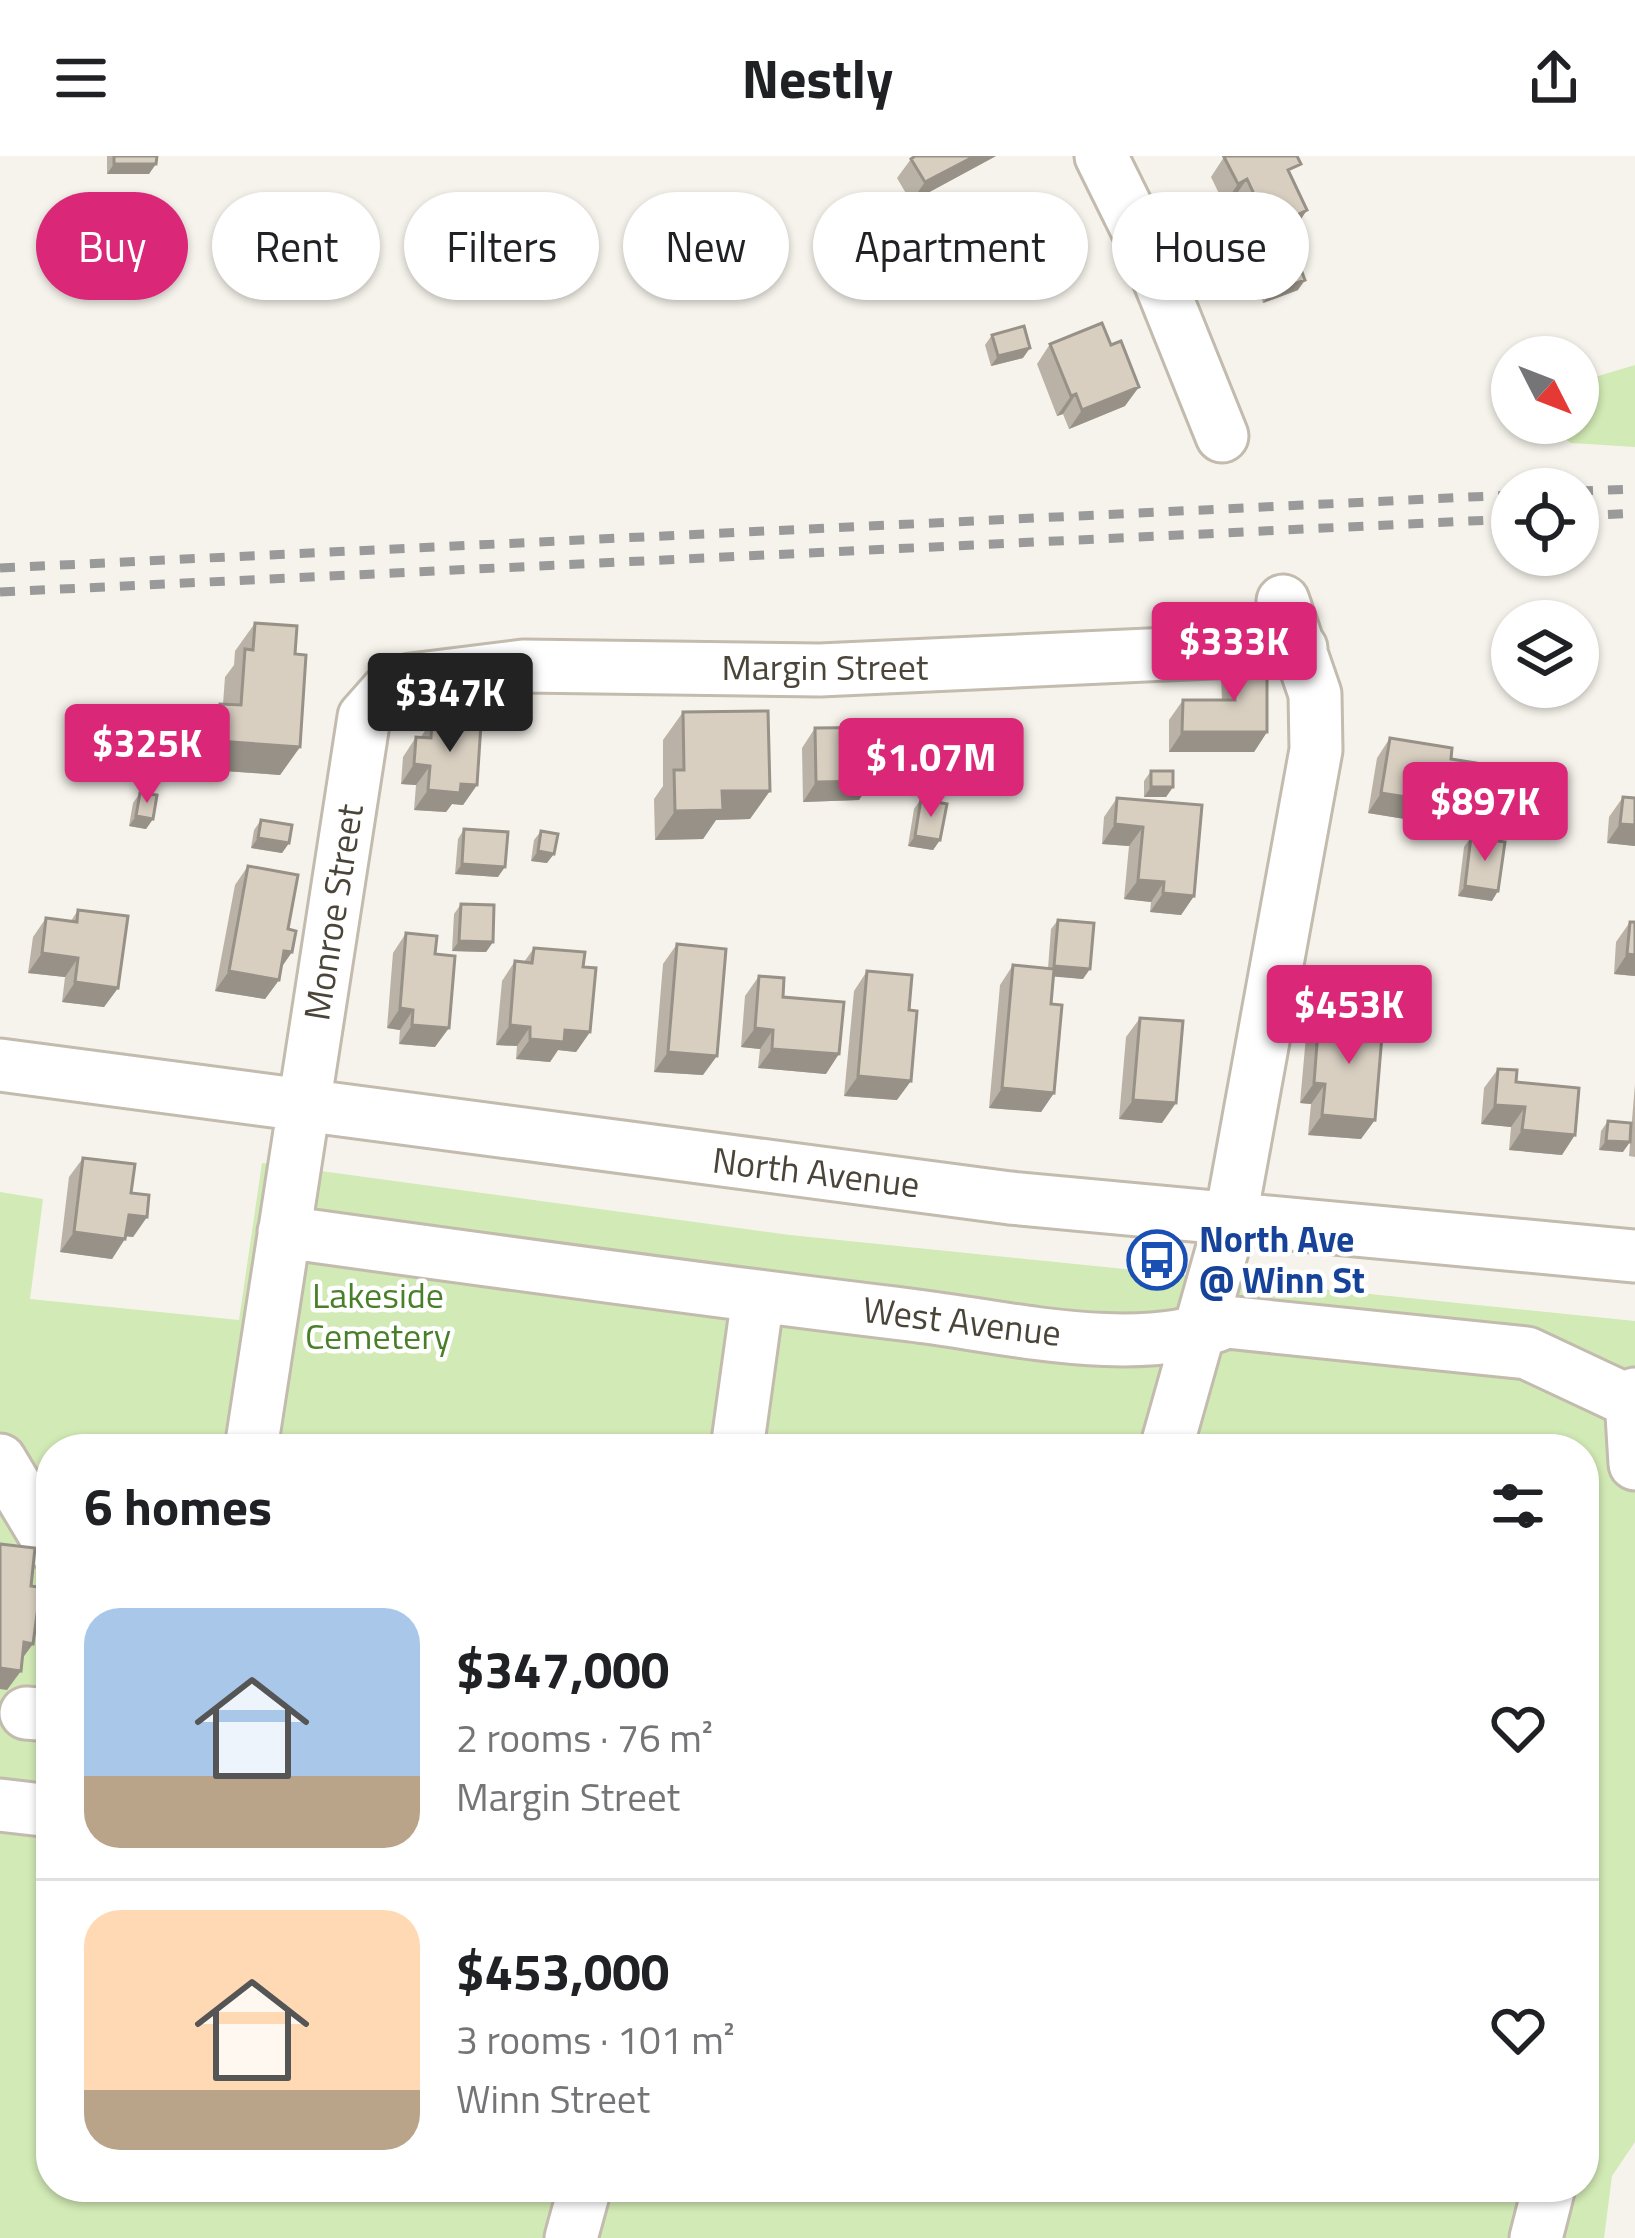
<!DOCTYPE html>
<meta charset="utf-8">
<style>
:root{--surface:#fff;--page:#f2f2f2;--text:#202124;--muted:#757577;--line:#e0e0e0;--accent:#db2777}
body{margin:0;font-family:"Titillium Web",sans-serif;background:var(--page);color:var(--text);height:100vh;display:flex;flex-direction:column;font-size:45px;white-space:nowrap}
*{box-sizing:border-box;margin:0}
p{font-size:39px;color:var(--muted)}
.icon{flex:none;width:66px;height:66px;fill:none;stroke:currentColor;stroke-width:2;stroke-linecap:round;stroke-linejoin:round}
.map{position:relative;flex:1;overflow:hidden}
.sheet{position:absolute;left:36px;top:1278px;width:1563px;height:768px;display:flex;flex-direction:column;background:var(--surface);border-radius:48px;box-shadow:0 3px 9px #0004}
.sheet>*{flex:none}
.hud{position:absolute;left:36px;top:36px;width:1563px;height:108px;display:flex;gap:24px}
.needle{width:78px;rotate:132deg}
.tools{position:absolute;left:1491px;top:180px;display:grid;gap:24px}
.tools a{display:grid;place-items:center;width:108px;height:108px;border-radius:50%;background:var(--surface);box-shadow:0 3px 9px #0004;font-size:60px}
.price{position:absolute;translate:-50% -102px;padding:0 27px;border-radius:12px;background:var(--accent);color:#fff;font-size:39px;line-height:78px;filter:drop-shadow(0 3px 6px #0008)}
.price::after{content:'';position:absolute;left:50%;top:72px;width:36px;height:27px;margin-left:-18px;background:inherit;clip-path:polygon(0 0,100% 0,50% 100%)}
.price.current{background:#222;color:#fff}
ul{padding:0;list-style:none}
li{display:flex;align-items:center;gap:36px;height:300px;padding:0 48px}
li+li{border-top:3px solid var(--line)}
li span{display:grid;place-items:center;flex:none;width:336px;height:240px;border-radius:36px;color:#555}
li>.icon{margin-inline-start:auto}
span .icon{width:144px;height:144px;fill:#fffc;stroke-width:1}
li b{font-size:51px}
h2{display:flex;justify-content:space-between;align-items:center;height:144px;padding:0 48px;font-size:51px}
.pill{padding:0 42px;border-radius:54px;background:var(--surface);box-shadow:0 3px 9px #0004;font-size:42px;line-height:108px}
.pill.current{background:var(--accent);color:#fff}
header{display:flex;justify-content:space-between;align-items:center;height:156px;padding:0 48px;background:var(--surface);font-size:54px;font-weight:700}
.map>svg:first-child{display:block}
.green{fill:#d2eab5;fill-rule:evenodd}
.lines{fill:none;stroke-linecap:round;stroke-linejoin:round}
.minor-casing{stroke:#c2bbae;stroke-width:57}
.minor{stroke:#fff;stroke-width:51}
.rail{stroke:#9a9a9a;stroke-width:9;stroke-dasharray:15 15;stroke-linecap:butt}
.wall{fill:#bab2a6}
.shaded-wall{fill:#979187}
.building{fill:#d8cfc1;stroke:#979187;stroke-width:3}
.labels{text-anchor:middle;stroke-width:9;stroke-linejoin:round;paint-order:stroke}
.street-label{font-size:36px;fill:#4b4439;stroke:#fff}
.transit-label{font-size:36px;font-weight:bold;fill:#164399;stroke:#fff;text-anchor:start}
.park-label{font-size:36px;fill:#4a7f2a;stroke:#fff}
</style>
<header><svg class="icon" aria-label="menu" viewBox="0 0 24 24"><path d="M4 6h16M4 12h16M4 18h16"/></svg>Nestly<svg class="icon" aria-label="share" viewBox="0 0 24 24"><path d="M12 15V3M7 8l5-5 5 5M5 13v7h14v-7"/></svg></header>
<div class="map">
<svg width="1635" height="2082" viewBox="0 0 1635 2082">
<rect width="100%" height="100%" fill="#f6f3ec"/>
<path class="green" d="M 1635,209 L 1635,291 L 1571,287 L 1557,278 L 1555,267 L 1578,267 L 1578,226 Z
M 262,1007 L 790,1079 L 1635,1165 L 1635,1986 L 1612,2020 L 1604,2082 L 0,2082 L 0,1036 L 43,1043 L 30,1143 L 239,1164 ZM 51,1293 L 1584,1293 L 1584,2031 L 51,2031 Z"/>
<g class="lines">
<g class="minor-casing">
<path id="minor" d="M 1101,0 L 1146,91 L 1222,280
M 0,909 L 1010,1042 L 1635,1100
M 284,1076 C 492,1105 701,1134 910,1159 C 1003,1170 1139,1205 1226,1166 L 1527,1197 L 1623,1242 L 1635,1238
M 1631,1242 L 1635,1308
M 251,1293 L 364,561 L 387,535 L 411,524 L 523,510 L 820,514 L 1301,492
M 737,1293 L 758,1141
M 1166,1293 L 1230,1066 L 1316,594 L 1315,538 L 1283,445
M 0,1304 L 51,1389
M 26,1557 L 51,1559
M 0,1649 L 51,1655
M 571,2082 L 585,2031
M 1536,2082 L 1549,2031"/>
</g>
<use href="#minor" class="minor"/>
<path class="rail" d="M 1578,335 L 1635,333
M 1578,360 L 1635,357
M 0,412 L 1512,339
M 0,436 L 1512,363"/>
</g>
<path class="wall" d="M 107,0 L 157,0 L 149,18 L 107,18 Z
M 915,0 L 996,0 L 911,46 L 897,22 L 911,3 Z
M 1224,1 L 1292,21 L 1294,74 L 1257,91 L 1233,43 L 1224,48 L 1211,21 Z
M 1006,80 L 1076,96 L 1062,116 L 1018,142 L 993,100 Z
M 1262,113 L 1298,134 L 1263,147 L 1255,123 Z
M 992,179 L 1023,202 L 991,210 L 985,189 Z
M 1050,188 L 1125,250 L 1069,273 L 1063,258 L 1057,260 L 1037,208 Z
M 255,467 L 295,498 L 300,591 L 280,619 L 198,613 L 200,576 L 220,548 L 223,548 L 225,521 L 234,509 L 235,495 Z
M 1235,502 L 1267,576 L 1254,596 L 1169,596 L 1169,564 L 1183,544 L 1222,544 L 1221,521 Z
M 683,556 L 750,663 L 716,664 L 703,683 L 655,684 L 654,643 L 663,630 L 663,584 Z
M 432,565 L 477,629 L 463,649 L 452,648 L 446,656 L 414,654 L 416,629 L 401,628 L 403,601 L 416,581 L 420,582 Z
M 815,572 L 897,619 L 872,620 L 859,644 L 803,646 L 802,592 Z
M 1390,582 L 1451,603 L 1449,680 L 1409,674 L 1411,664 L 1368,657 L 1377,602 Z
M 1151,615 L 1173,631 L 1166,641 L 1144,641 L 1144,625 Z
M 140,637 L 153,663 L 146,673 L 129,670 L 133,647 Z
M 1623,641 L 1635,642 L 1635,690 L 1607,687 L 1609,661 Z
M 1117,642 L 1202,649 L 1194,740 L 1181,759 L 1150,756 L 1151,746 L 1124,743 L 1129,690 L 1102,688 L 1104,661 Z
M 921,643 L 940,684 L 933,694 L 908,690 L 914,653 Z
M 261,664 L 289,687 L 282,697 L 251,692 L 254,674 Z
M 464,673 L 498,721 L 455,718 L 458,683 Z
M 541,675 L 547,707 L 531,705 L 534,684 Z
M 1471,681 L 1492,745 L 1458,740 L 1464,691 Z
M 248,710 L 288,773 L 292,796 L 281,812 L 279,824 L 265,843 L 215,835 L 235,729 Z
M 461,748 L 493,786 L 486,796 L 452,795 L 454,758 Z
M 78,754 L 118,832 L 104,851 L 62,846 L 65,821 L 28,817 L 33,781 L 46,762 L 71,765 Z
M 1058,764 L 1083,823 L 1054,820 L 1051,848 L 1054,937 L 1041,956 L 989,952 L 1000,829 L 1013,809 L 1048,812 L 1051,773 Z
M 1630,766 L 1635,820 L 1614,818 L 1616,786 Z
M 406,777 L 435,798 L 435,891 L 399,888 L 400,874 L 387,872 L 393,797 Z
M 677,788 L 703,919 L 654,916 L 663,808 Z
M 534,792 L 583,811 L 590,876 L 576,896 L 558,894 L 550,906 L 516,903 L 517,890 L 496,889 L 502,825 L 515,805 L 524,806 Z
M 867,815 L 897,944 L 844,940 L 854,835 Z
M 759,820 L 783,841 L 826,918 L 758,912 L 760,893 L 741,891 L 745,840 Z
M 1319,861 L 1361,983 L 1308,979 L 1311,948 L 1300,947 L 1306,880 Z
M 1140,862 L 1162,967 L 1119,963 L 1126,881 Z
M 1498,913 L 1516,926 L 1562,999 L 1509,994 L 1511,971 L 1481,968 L 1484,932 Z
M 1635,928 L 1635,1001 L 1629,1000 Z
M 1608,965 L 1623,996 L 1599,994 L 1601,975 Z
M 83,1002 L 131,1037 L 147,1061 L 133,1081 L 126,1080 L 112,1103 L 60,1096 L 69,1021 Z"/>
<path class="shaded-wall" d="M 975,0 L 996,0 L 911,46 L 925,26 Z
M 114,8 L 156,8 L 149,18 L 107,18 Z
M 1247,23 L 1233,43 L 1224,48 L 1238,28 Z
M 1307,54 L 1294,74 L 1257,91 L 1270,72 Z
M 1076,96 L 1062,116 L 1018,142 L 1032,122 Z
M 1305,124 L 1298,134 L 1263,147 L 1270,137 Z
M 1030,192 L 1023,202 L 991,210 L 998,200 Z
M 1139,231 L 1125,250 L 1069,273 L 1082,254 Z
M 1076,238 L 1063,258 L 1057,260 L 1071,240 Z
M 1182,576 L 1267,576 L 1254,596 L 1169,596 Z
M 218,585 L 300,591 L 280,619 L 198,613 Z
M 872,600 L 911,600 L 897,619 L 858,620 Z
M 414,608 L 430,610 L 416,629 L 401,628 Z
M 872,625 L 859,644 L 803,646 L 816,626 Z
M 461,628 L 477,629 L 463,649 L 452,648 L 446,656 L 414,654 L 428,634 Z
M 1151,631 L 1173,631 L 1166,641 L 1144,641 Z
M 722,635 L 770,635 L 750,663 L 716,664 L 703,683 L 655,684 L 675,655 Z
M 1381,637 L 1425,644 L 1411,664 L 1368,657 Z
M 1423,654 L 1463,661 L 1449,680 L 1409,674 Z
M 136,660 L 153,663 L 146,673 L 129,670 Z
M 1115,668 L 1143,671 L 1129,690 L 1102,688 Z
M 1620,668 L 1635,669 L 1635,690 L 1607,687 Z
M 915,680 L 940,684 L 933,694 L 908,690 Z
M 258,682 L 289,687 L 282,697 L 251,692 Z
M 538,695 L 554,698 L 547,707 L 531,705 Z
M 462,708 L 505,711 L 498,721 L 455,718 Z
M 1138,724 L 1164,726 L 1151,746 L 1124,743 Z
M 1465,730 L 1498,735 L 1492,745 L 1458,740 Z
M 1163,737 L 1194,740 L 1181,759 L 1150,756 Z
M 459,785 L 493,786 L 486,796 L 452,795 Z
M 284,795 L 292,796 L 278,816 Z
M 42,797 L 78,802 L 65,821 L 28,817 Z
M 1627,798 L 1635,799 L 1635,820 L 1614,818 Z
M 1054,810 L 1090,813 L 1083,823 L 1047,820 Z
M 229,815 L 279,824 L 265,843 L 215,835 Z
M 75,826 L 118,832 L 104,851 L 62,846 Z
M 400,852 L 413,854 L 400,874 L 387,872 Z
M 412,869 L 449,872 L 435,891 L 399,888 Z
M 510,869 L 530,871 L 517,890 L 496,889 Z
M 755,872 L 773,874 L 760,893 L 741,891 Z
M 565,874 L 590,876 L 576,896 L 558,894 L 550,906 L 516,903 L 530,883 Z
M 772,893 L 839,898 L 826,918 L 758,912 Z
M 668,896 L 717,900 L 703,919 L 654,916 Z
M 858,920 L 911,925 L 897,944 L 844,940 Z
M 1314,927 L 1325,928 L 1311,948 L 1300,947 Z
M 1002,932 L 1054,937 L 1041,956 L 989,952 Z
M 1133,944 L 1176,947 L 1162,967 L 1119,963 Z
M 1495,949 L 1525,951 L 1511,971 L 1481,968 Z
M 1322,959 L 1375,964 L 1361,983 L 1308,979 Z
M 1522,974 L 1575,979 L 1562,999 L 1509,994 Z
M 1606,985 L 1630,986 L 1623,996 L 1599,994 Z
M 129,1059 L 147,1061 L 133,1081 L 115,1079 Z
M 74,1076 L 125,1083 L 112,1103 L 60,1096 Z
M 37,1458 L 51,1459 L 51,1480 L 23,1477 Z
M 24,1486 L 33,1488 L 19,1507 Z
M 0,1512 L 21,1515 L 7,1534 L 0,1533 Z"/>
<path class="building" d="M 114,0 L 157,0 L 156,8 L 114,8 Z
M 915,0 L 975,0 L 925,26 L 911,3 Z
M 1227,0 L 1297,0 L 1301,8 L 1288,14 L 1307,54 L 1270,72 L 1247,23 L 1238,28 L 1224,1 Z
M 1050,54 L 1076,96 L 1032,122 L 1006,80 Z
M 1296,100 L 1305,124 L 1270,137 L 1262,113 Z
M 1102,167 L 1111,189 L 1121,185 L 1139,231 L 1082,254 L 1076,238 L 1071,240 L 1050,188 Z
M 1024,170 L 1030,192 L 998,200 L 992,179 Z
M 255,467 L 297,470 L 295,498 L 306,499 L 300,591 L 218,585 L 220,548 L 241,549 L 245,493 L 253,494 Z
M 1267,501 L 1267,576 L 1182,576 L 1183,544 L 1235,544 L 1235,502 Z
M 768,555 L 770,635 L 722,635 L 723,654 L 675,655 L 674,614 L 684,614 L 683,556 Z
M 432,565 L 481,568 L 477,629 L 461,628 L 460,637 L 428,634 L 430,610 L 414,608 L 416,581 L 431,582 Z
M 910,571 L 911,600 L 872,600 L 872,625 L 816,626 L 815,572 Z
M 1390,582 L 1452,592 L 1451,603 L 1476,607 L 1463,661 L 1423,654 L 1425,644 L 1381,637 Z
M 1151,615 L 1173,615 L 1173,631 L 1151,631 Z
M 140,637 L 157,639 L 153,663 L 136,660 Z
M 1623,641 L 1635,642 L 1635,669 L 1620,668 Z
M 1117,642 L 1202,649 L 1194,740 L 1163,737 L 1164,726 L 1138,724 L 1143,671 L 1115,668 Z
M 921,643 L 947,648 L 940,684 L 915,680 Z
M 261,664 L 292,669 L 289,687 L 258,682 Z
M 464,673 L 508,676 L 505,711 L 462,708 Z
M 541,675 L 558,678 L 554,698 L 538,695 Z
M 1471,681 L 1505,686 L 1498,735 L 1465,730 Z
M 248,710 L 298,719 L 288,773 L 296,775 L 292,796 L 284,795 L 279,824 L 229,815 Z
M 461,748 L 494,749 L 493,786 L 459,785 Z
M 78,754 L 128,760 L 118,832 L 75,826 L 78,802 L 42,797 L 46,762 L 77,766 Z
M 1058,764 L 1094,767 L 1090,813 L 1054,810 Z
M 1630,766 L 1635,766 L 1635,799 L 1627,798 Z
M 406,777 L 437,780 L 435,798 L 455,800 L 449,872 L 412,869 L 413,854 L 400,852 Z
M 677,788 L 726,793 L 717,900 L 668,896 Z
M 534,792 L 585,796 L 583,811 L 596,812 L 590,876 L 565,874 L 564,886 L 530,883 L 530,871 L 510,869 L 515,805 L 532,807 Z
M 1013,809 L 1054,813 L 1051,848 L 1062,849 L 1054,937 L 1002,932 Z
M 867,815 L 912,819 L 909,854 L 917,855 L 911,925 L 858,920 Z
M 759,820 L 784,822 L 783,841 L 844,846 L 839,898 L 772,893 L 773,874 L 755,872 Z
M 1319,861 L 1383,867 L 1375,964 L 1322,959 L 1325,928 L 1314,927 Z
M 1140,862 L 1183,865 L 1176,947 L 1133,944 Z
M 1498,913 L 1517,914 L 1516,926 L 1579,932 L 1575,979 L 1522,974 L 1525,951 L 1495,949 Z
M 1608,965 L 1631,967 L 1630,986 L 1606,985 Z
M 83,1002 L 135,1008 L 131,1037 L 149,1039 L 147,1061 L 129,1059 L 125,1083 L 74,1076 Z
M 0,1388 L 35,1392 L 31,1430 L 51,1433 L 51,1459 L 37,1458 L 33,1488 L 24,1486 L 21,1515 L 0,1512 Z"/>
<defs>
<g id="bus-ring" transform="scale(3)"><circle r="9.5" fill="#fff" stroke="#1a4fb4" stroke-width="1.5"/><path d="M-5-6H5V4H4V6H2V4H-2V6H-4V4H-5ZM-3.5-4V0h7V-4ZM-3.5 1.2v1.5H-2V1.2ZM2 1.2v1.5H3.5V1.2Z" fill="#1a4fb4"/></g>
</defs>
<g fill-rule="evenodd">
<use href="#bus-ring" x="1157" y="1104"/>
</g>
<g class="labels">
<g class="street-label">
<text x="825" y="524">Margin Street</text>
<text transform="translate(333 756) rotate(-81)" y="13">Monroe Street</text>
<text transform="translate(816 1016) rotate(7)" y="13">North Avenue</text>
<text transform="translate(962 1165) rotate(7)" y="13">West Avenue</text>
</g>
<g class="transit-label">
<text x="1199" y="1096">North Ave<tspan x="1199" dy="41">@ Winn St</tspan></text>
</g>
<g class="park-label">
<text x="378" y="1152">Lakeside<tspan x="378" dy="41">Cemetery</tspan></text>
</g>
</g>
</svg>
<div class="tools">
<a><svg class="needle" viewBox="-14 -14 28 28"><path d="M0-13l5 13h-10z" fill="#e53935"/><path d="M0 13l5-13h-10z" fill="#757577"/></svg></a>
<a><svg class="icon" aria-label="locate" viewBox="0 0 24 24"><circle cx="12" cy="12" r="6"/><path d="M12 2v4M12 18v4M2 12h4M18 12h4"/></svg></a>
<a><svg class="icon" aria-label="layers" viewBox="0 0 24 24"><path d="M12 4l9 5-9 5-9-5zM3 14l9 5 9-5"/></svg></a>
</div>
<b class="price" style="left:1234px;top:548px">$333K</b>
<b class="price current" style="left:450px;top:599px">$347K</b>
<b class="price" style="left:147px;top:650px">$325K</b>
<b class="price" style="left:931px;top:664px">$1.07M</b>
<b class="price" style="left:1485px;top:708px">$897K</b>
<b class="price" style="left:1349px;top:911px">$453K</b>
<div class="hud">
<a class="pill current">Buy</a>
<a class="pill">Rent</a>
<a class="pill">Filters</a>
<a class="pill">New</a>
<a class="pill">Apartment</a>
<a class="pill">House</a>
</div>
<section class="sheet">
<h2>6 homes<svg class="icon" aria-label="filters" viewBox="0 0 24 24"><path d="M4 7h16M4 17h16"/><circle cx="9" cy="7" r="2"/><circle cx="15" cy="17" r="2"/></svg></h2>
<ul>
<li><span style="background:linear-gradient(#a9c7e8 70%,#b9a48a 0)"><svg class="icon" aria-label="home" viewBox="0 0 24 24"><path d="M3 11l9-7 9 7M6 9v11h12V9"/></svg></span><div><b>$347,000</b><p>2 rooms · 76 m²</p><p>Margin Street</p></div><svg class="icon" aria-label="heart" viewBox="0 0 24 24"><path d="M12 20l-8-8c-3-5 5-10 8-4 3-6 11-1 8 4z"/></svg></li>
<li><span style="background:linear-gradient(#ffd9b3 75%,#b9a48a 0)"><svg class="icon" aria-label="home" viewBox="0 0 24 24"><path d="M3 11l9-7 9 7M6 9v11h12V9"/></svg></span><div><b>$453,000</b><p>3 rooms · 101 m²</p><p>Winn Street</p></div><svg class="icon" aria-label="heart" viewBox="0 0 24 24"><path d="M12 20l-8-8c-3-5 5-10 8-4 3-6 11-1 8 4z"/></svg></li>
</ul>
</section>
</div>
